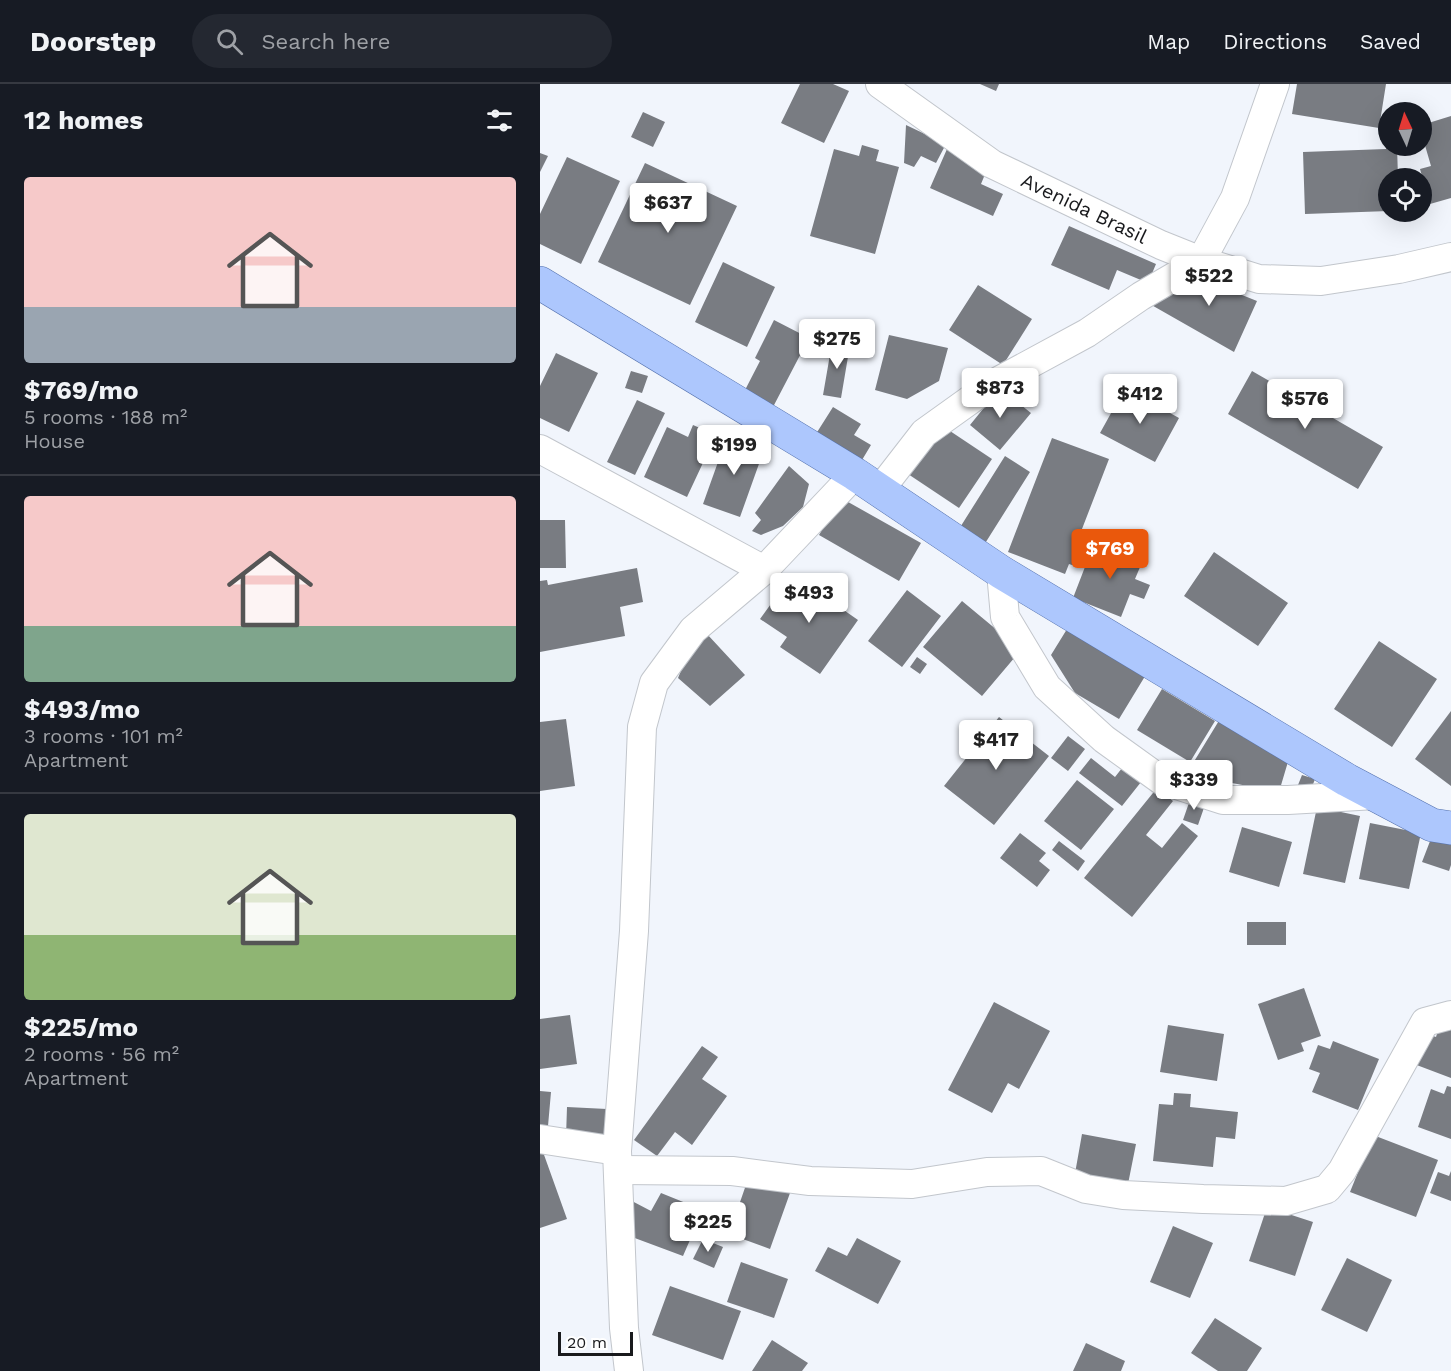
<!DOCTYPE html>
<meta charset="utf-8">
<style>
:root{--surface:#171b24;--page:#242831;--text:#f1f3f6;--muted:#9ea1a6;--line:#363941;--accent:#ea580c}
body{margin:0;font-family:"Work Sans",sans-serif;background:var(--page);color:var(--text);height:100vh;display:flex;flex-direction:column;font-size:22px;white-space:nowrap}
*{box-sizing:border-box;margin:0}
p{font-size:20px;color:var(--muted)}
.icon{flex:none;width:33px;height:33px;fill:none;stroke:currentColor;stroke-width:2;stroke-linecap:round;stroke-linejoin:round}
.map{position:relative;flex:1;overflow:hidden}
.side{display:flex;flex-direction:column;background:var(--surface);width:540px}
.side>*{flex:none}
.needle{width:39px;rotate:356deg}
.controls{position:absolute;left:838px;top:18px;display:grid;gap:12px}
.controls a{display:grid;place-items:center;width:54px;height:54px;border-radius:50%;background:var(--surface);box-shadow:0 6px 24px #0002;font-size:30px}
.scale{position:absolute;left:18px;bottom:15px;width:75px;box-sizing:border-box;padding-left:6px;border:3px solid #191a1d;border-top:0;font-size:16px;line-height:21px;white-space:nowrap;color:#191a1d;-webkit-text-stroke:4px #fff;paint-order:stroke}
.price{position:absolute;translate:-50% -51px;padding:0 14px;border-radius:6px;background:#fff;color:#222;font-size:20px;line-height:39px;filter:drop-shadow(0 2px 3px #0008)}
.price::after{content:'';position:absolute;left:50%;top:36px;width:18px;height:14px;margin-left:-9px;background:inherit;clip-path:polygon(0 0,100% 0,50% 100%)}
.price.on{background:var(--accent);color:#fff}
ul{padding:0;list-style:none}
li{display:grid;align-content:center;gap:12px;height:318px;padding:0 24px}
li+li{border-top:2px solid var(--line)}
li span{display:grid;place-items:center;height:186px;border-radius:6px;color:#555}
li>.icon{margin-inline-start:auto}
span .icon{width:108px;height:108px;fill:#fffc;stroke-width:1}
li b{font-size:26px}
h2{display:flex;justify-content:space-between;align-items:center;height:72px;padding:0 24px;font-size:26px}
header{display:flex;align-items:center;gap:36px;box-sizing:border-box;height:84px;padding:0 30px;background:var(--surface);border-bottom:2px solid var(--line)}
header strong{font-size:28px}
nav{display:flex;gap:33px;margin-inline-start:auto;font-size:21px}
.search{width:420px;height:54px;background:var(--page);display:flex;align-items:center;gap:15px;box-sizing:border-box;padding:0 21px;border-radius:33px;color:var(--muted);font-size:22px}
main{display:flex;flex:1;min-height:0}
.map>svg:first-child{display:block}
.building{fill:#797c82}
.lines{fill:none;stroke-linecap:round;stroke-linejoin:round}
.minor-casing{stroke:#c2c6cc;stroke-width:30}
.major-casing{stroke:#5572ae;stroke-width:34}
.minor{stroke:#fff;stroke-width:28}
.major{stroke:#adc7fd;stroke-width:33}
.labels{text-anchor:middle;stroke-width:5;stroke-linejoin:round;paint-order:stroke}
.street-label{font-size:20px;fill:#191a1d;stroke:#fff}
</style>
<header>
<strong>Doorstep</strong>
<div class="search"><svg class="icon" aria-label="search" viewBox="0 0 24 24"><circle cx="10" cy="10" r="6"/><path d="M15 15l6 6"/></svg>Search here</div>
<nav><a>Map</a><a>Directions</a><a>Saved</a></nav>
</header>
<main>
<section class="side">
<h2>12 homes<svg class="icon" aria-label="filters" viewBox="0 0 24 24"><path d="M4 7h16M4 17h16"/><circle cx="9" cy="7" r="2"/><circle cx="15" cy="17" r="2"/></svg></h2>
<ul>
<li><span style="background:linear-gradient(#f6c9c9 70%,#9aa5b1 0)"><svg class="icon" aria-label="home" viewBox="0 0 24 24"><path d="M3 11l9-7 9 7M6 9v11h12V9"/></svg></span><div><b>$769/mo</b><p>5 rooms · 188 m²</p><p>House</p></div></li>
<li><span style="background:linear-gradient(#f6c9c9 70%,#7fa58c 0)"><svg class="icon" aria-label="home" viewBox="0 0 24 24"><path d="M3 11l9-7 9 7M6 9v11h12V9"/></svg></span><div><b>$493/mo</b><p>3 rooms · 101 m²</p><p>Apartment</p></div></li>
<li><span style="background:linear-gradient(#dfe7d0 65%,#8fb573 0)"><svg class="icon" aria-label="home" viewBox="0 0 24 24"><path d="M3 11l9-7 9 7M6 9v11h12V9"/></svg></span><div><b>$225/mo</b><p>2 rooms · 56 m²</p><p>Apartment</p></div></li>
</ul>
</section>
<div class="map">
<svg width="911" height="1287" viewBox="0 0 911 1287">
<rect width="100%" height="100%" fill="#f1f5fc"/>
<path class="building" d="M 260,0 L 293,0 L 309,7 L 284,59 L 241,39 Z
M 440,0 L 459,0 L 456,7 Z
M 757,0 L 846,0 L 839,44 L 752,30 Z
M 103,28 L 125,38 L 113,63 L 91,53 Z
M 911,32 L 911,114 L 890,120 L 880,85 L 891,82 L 882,51 L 882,41 Z
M 366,41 L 406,60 L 396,79 L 381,72 L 374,83 L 364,79 Z
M 846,54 L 849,54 L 849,62 L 857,62 L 858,94 L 849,94 L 849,127 L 765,130 L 763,68 L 846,65 Z
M 322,61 L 339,66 L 336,77 L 359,83 L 335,170 L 270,152 L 294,65 L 319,72 Z
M 407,65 L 448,83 L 441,100 L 463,110 L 453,132 L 390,104 Z
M 0,69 L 8,72 L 0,88 Z
M 27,73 L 80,97 L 41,180 L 0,160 L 0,130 Z
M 105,79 L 197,122 L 150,221 L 58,178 Z
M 529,142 L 616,180 L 608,199 L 577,186 L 569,206 L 511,181 Z
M 183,178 L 235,203 L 207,263 L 155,238 Z
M 658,186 L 693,195 L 692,207 L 717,217 L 694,268 L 608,219 Z
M 438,201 L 492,235 L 463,281 L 409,246 Z
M 234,236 L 269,254 L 233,323 L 204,308 L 220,277 L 215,274 Z
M 349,251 L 408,264 L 399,297 L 367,315 L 335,306 Z
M 292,259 L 310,261 L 301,314 L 283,311 Z
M 16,269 L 58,289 L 29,348 L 0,334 L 0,302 Z
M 91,287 L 108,292 L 102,309 L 85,304 Z
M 712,287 L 843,363 L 818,405 L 688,330 Z
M 460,304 L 491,329 L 460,366 L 430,341 Z
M 585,304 L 639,334 L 615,378 L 560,349 Z
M 97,316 L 125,329 L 95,391 L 67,378 Z
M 293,323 L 321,340 L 314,351 L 331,361 L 319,381 L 274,353 Z
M 398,339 L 452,375 L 419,424 L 365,388 Z
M 153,341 L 176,351 L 147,413 L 104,393 L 127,343 L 148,353 Z
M 188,350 L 225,363 L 200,433 L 163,420 Z
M 512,354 L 569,375 L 542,445 L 554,449 L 541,484 L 529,480 L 525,490 L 468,468 Z
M 465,372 L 490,388 L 444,461 L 419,445 Z
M 249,382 L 269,400 L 263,423 L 243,442 L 221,451 L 212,447 L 221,436 L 215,429 Z
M 301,414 L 381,459 L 359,497 L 279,451 Z
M 0,436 L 25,436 L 26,484 L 0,484 Z
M 555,457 L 603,476 L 595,495 L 610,501 L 604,515 L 590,510 L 581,533 L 533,514 Z
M 674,468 L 748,519 L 718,562 L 644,512 Z
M 97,484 L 103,518 L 80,523 L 85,552 L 0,568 L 0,497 L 7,496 L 8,501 Z
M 255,492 L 318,536 L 280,590 L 240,563 L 247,553 L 220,535 L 241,506 L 243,509 Z
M 367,506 L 401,532 L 362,583 L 328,557 Z
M 422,517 L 481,566 L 442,612 L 383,563 Z
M 532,537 L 610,584 L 579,635 L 535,609 L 511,571 Z
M 167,550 L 205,591 L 170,622 L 138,594 L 150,565 Z
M 839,557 L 897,595 L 852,663 L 794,625 Z
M 377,573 L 387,580 L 380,590 L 370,583 Z
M 622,605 L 675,637 L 650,678 L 597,646 Z
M 911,627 L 911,702 L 875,675 Z
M 459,633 L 509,672 L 454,741 L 404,702 Z
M 26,635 L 35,702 L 0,707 L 0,638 Z
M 680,635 L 705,650 L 703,653 L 750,671 L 739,708 L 692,699 L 647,689 Z
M 528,652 L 545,665 L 528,687 L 511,674 Z
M 551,674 L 575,693 L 586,679 L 605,693 L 582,722 L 539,689 Z
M 762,691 L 775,695 L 769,711 L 756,706 Z
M 537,696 L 574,725 L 541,766 L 504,737 Z
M 617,704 L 633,717 L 606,751 L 622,764 L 642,739 L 658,752 L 592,833 L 544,794 Z
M 651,713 L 666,718 L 658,741 L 643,736 Z
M 777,723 L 820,732 L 805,799 L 763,790 Z
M 830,739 L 881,749 L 869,805 L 819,795 Z
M 702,743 L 752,758 L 739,803 L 689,788 Z
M 480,749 L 506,769 L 499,777 L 510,786 L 497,803 L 460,774 Z
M 892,752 L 911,758 L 911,781 L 909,787 L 882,778 Z
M 519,757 L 545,777 L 538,787 L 512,766 Z
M 707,838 L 746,838 L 746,861 L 707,861 Z
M 764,904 L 781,952 L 761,959 L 764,967 L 738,976 L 718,920 Z
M 454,918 L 510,947 L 479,1005 L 468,999 L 452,1029 L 408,1006 Z
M 30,931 L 37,980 L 0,985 L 0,935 Z
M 900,940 L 911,944 L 911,994 L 874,980 L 885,949 L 896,953 Z
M 628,941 L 684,950 L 677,997 L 620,988 Z
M 793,957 L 839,975 L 818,1026 L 772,1008 L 780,989 L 769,985 L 778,961 L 790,965 Z
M 162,962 L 178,973 L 162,995 L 187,1012 L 152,1061 L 135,1048 L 117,1072 L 94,1056 Z
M 907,1002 L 911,1003 L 911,1055 L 878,1043 L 891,1005 L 904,1010 Z
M 0,1007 L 11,1008 L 8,1042 L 0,1042 Z
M 634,1009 L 651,1010 L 650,1023 L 698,1028 L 695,1055 L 676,1053 L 673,1083 L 613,1077 L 619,1020 L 633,1021 Z
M 27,1023 L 67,1025 L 65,1055 L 26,1053 Z
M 542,1050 L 596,1060 L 587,1105 L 534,1095 Z
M 833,1051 L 898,1076 L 876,1133 L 810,1108 Z
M 3,1068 L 27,1135 L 0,1144 L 0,1069 Z
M 911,1087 L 911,1117 L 890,1109 L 898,1088 L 909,1092 Z
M 208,1095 L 250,1109 L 230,1165 L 189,1150 Z
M 121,1109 L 163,1126 L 143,1172 L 92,1153 L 90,1116 L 111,1127 Z
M 727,1123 L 773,1138 L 755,1192 L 709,1177 Z
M 633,1142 L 673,1159 L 650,1214 L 610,1198 Z
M 317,1154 L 361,1177 L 338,1220 L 275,1187 L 288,1163 L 307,1172 Z
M 163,1155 L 183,1163 L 174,1184 L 153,1175 Z
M 807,1174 L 852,1196 L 827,1248 L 781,1226 Z
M 201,1178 L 248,1195 L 234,1234 L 187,1218 Z
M 130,1202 L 201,1227 L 183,1276 L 112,1251 Z
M 675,1234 L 722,1264 L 707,1287 L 678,1287 L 651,1269 Z
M 232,1256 L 268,1279 L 262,1287 L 212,1287 Z
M 546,1259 L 585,1277 L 581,1287 L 533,1287 Z"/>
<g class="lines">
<g class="minor-casing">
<g id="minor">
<path id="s1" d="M 340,0 L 452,80 L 621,161 L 661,177 L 719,195 L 781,197 L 859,185 L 911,173"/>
<path d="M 0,365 L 224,486"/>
<path d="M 339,407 L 384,349 L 451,301 L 547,249 L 601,212 L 661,177 L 695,114 L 735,0"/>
<path d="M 461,488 L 465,533 L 507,603 L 564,655 L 621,696 L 683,716 L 748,716 L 836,711"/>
<path d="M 0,1055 L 77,1067"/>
<path d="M 80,1086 L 192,1087 L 270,1097 L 372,1100 L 447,1088 L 501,1087 L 546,1105 L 583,1111 L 663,1115 L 746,1117 L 787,1105 L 802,1087 L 885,938 L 911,931"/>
<path d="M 89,1287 L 84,1244 L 77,1067 L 94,847 L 102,643 L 114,599 L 153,546 L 224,486 L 315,390"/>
</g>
</g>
<g class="major-casing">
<path id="major" d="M 0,199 L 315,390 L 461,488 L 807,696 L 892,741 L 911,744"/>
</g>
<use href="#minor" class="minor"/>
<use href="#major" class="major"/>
</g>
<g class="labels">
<g class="street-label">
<text dy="7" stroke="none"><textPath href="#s1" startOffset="240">Avenida Brasil</textPath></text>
</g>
</g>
</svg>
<div class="controls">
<a><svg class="needle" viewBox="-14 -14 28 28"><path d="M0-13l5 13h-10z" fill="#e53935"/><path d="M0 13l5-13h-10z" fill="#9ea1a6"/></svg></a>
<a><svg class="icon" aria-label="locate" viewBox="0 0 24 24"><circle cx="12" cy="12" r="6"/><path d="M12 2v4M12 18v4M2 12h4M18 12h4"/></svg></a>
</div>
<div class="scale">20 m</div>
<b class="price" style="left:128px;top:150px">$637</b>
<b class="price" style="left:669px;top:223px">$522</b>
<b class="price" style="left:297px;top:286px">$275</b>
<b class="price" style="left:460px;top:335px">$873</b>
<b class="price" style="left:600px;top:341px">$412</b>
<b class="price" style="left:765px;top:346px">$576</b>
<b class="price" style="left:194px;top:392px">$199</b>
<b class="price on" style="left:570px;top:496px">$769</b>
<b class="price" style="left:269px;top:540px">$493</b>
<b class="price" style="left:456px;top:687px">$417</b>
<b class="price" style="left:654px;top:727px">$339</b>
<b class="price" style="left:168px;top:1169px">$225</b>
</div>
</main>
